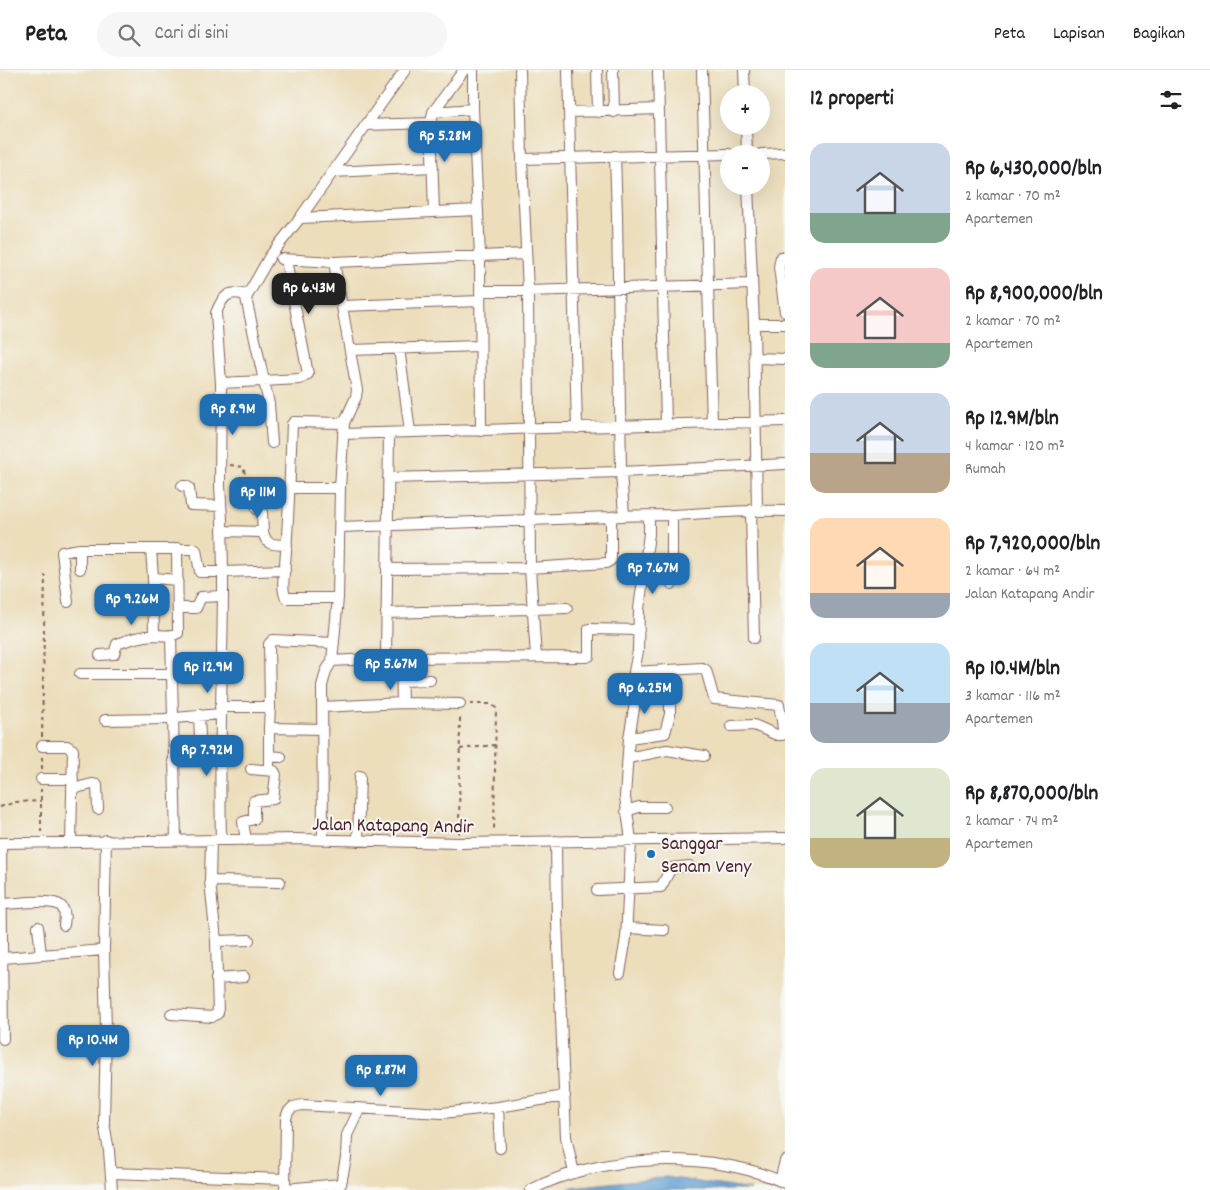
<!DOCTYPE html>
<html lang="id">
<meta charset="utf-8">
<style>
:root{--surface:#fff;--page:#f6f6f6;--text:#202124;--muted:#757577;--line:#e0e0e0;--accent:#1f6fb2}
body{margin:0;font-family:Dekko,sans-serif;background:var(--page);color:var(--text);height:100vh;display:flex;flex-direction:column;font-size:19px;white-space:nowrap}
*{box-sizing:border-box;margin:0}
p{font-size:16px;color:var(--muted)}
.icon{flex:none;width:28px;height:28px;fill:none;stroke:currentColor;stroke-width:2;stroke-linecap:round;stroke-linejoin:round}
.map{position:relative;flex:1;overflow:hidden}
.side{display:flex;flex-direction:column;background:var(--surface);width:425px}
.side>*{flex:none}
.buttons{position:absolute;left:720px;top:15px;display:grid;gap:10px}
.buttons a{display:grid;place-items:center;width:50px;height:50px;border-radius:50%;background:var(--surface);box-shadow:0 5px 20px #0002;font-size:25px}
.price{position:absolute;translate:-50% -42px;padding:0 11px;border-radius:10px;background:var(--accent);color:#fff;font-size:16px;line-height:32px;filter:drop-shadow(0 1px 2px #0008)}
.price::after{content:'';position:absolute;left:50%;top:30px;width:15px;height:11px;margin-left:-8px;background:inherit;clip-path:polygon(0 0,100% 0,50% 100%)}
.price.current{background:#222;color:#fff}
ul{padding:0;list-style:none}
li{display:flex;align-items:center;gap:15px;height:125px;padding:0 25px}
li span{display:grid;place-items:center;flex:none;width:140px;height:100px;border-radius:15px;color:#555}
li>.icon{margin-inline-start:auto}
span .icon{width:60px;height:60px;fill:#fffc;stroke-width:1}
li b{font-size:21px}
h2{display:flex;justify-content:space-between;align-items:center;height:60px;padding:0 25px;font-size:21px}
header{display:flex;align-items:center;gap:30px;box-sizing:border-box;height:70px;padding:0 25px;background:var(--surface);border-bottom:1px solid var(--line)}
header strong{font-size:24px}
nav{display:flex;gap:28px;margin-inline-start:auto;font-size:18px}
.search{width:350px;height:45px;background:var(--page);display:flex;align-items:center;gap:12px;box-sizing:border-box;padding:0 18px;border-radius:28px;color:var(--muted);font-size:19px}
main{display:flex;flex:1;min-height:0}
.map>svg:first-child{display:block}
.water{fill:#609fd2;stroke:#555f7e}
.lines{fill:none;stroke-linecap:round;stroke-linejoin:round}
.minor-casing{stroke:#83625d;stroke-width:12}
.path{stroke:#83625d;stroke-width:2;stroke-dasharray:4 4;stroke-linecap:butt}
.minor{stroke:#fff;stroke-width:10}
.poi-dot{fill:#1f6fb2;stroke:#f6f6f2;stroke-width:2}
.labels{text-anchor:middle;stroke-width:4;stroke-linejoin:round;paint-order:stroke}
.street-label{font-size:20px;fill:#4a1f2b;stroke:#f6f6f2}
.poi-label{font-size:20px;fill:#4a1f2b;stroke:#f6f6f2;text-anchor:start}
</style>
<header>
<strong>Peta</strong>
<div class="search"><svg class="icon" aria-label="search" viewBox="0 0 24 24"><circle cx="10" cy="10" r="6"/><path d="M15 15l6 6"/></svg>Cari di sini</div>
<nav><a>Peta</a><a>Lapisan</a><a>Bagikan</a></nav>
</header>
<main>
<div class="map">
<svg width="785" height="1120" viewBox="0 0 785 1120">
<rect width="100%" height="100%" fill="#f6f6f2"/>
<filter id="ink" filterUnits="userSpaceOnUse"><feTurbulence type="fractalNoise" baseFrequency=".02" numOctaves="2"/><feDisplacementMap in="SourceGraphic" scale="10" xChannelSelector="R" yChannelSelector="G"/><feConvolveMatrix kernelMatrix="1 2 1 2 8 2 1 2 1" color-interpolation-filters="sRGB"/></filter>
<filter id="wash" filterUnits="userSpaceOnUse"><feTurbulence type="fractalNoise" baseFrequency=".0096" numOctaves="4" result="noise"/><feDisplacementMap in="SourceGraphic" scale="20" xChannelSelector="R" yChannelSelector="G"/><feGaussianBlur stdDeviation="1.12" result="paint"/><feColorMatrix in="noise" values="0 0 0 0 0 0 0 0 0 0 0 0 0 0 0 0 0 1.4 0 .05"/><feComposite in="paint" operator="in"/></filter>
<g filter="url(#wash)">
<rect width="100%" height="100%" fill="#ecdebb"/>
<path class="water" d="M 666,1107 L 751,1120 L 568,1120 L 572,1117 Z"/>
</g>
<g filter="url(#ink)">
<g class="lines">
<g class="minor-casing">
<path id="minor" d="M 473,0 L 473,39 L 480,185 L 481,361
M 520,0 L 522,89 L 528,221 L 530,498 L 536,587
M 568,0 L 577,358
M 597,0 L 598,42
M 613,0 L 614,42
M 658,0 L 666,354
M 702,0 L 712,354
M 744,0 L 745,24
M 433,42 L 473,39
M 570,42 L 659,39
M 366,55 L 431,53
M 746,56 L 747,84
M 761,84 L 785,83
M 615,86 L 617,145 L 621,402 L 624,445
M 522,89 L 729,84
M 333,102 L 433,97
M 748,116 L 754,254 L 757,440
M 434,142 L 431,53 L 433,42 L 464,0
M 300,148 L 478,140
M 785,187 L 781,187 L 779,197 L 785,242
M 281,189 L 334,192 L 526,184
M 480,221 L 528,221 L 752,214
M 342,236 L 480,231
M 754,254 L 785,254
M 399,278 L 410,362
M 350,280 L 480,276
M 754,288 L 785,289
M 221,313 L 216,243 C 223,225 229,220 247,225
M 222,337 L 269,334
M 343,364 L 785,351
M 272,373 L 269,334 L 246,228 L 270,186 L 300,148 L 405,0
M 388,408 L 621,402 L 785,394
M 182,416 L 186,416 L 189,418 L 191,435 L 221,436
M 290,418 L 340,418
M 257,439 L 262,442 L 263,462
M 751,440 L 754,568
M 340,457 L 611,447 C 631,444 652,446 673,445 C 710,443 747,440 785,441
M 222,461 L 263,462 C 267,477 273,474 287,475
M 151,479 L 194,479 L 196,480 L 200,502 L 223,502 L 222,449 L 220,416 L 221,313 L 300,309 L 304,307 L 308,304 L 286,190
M 80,499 L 80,479 L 151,479 L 153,508 L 178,510
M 387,499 L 530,498 L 606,493 L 611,490 L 611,447
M 153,508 L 154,565
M 672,514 L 672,445
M 338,528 L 286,528 C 281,520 284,503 285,494 C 289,447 290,401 292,354 L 294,352 L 344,353
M 68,532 L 62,482 L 80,479
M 178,538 L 196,538 L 201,527 L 223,526 L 223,502 L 285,500
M 386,543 L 567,538
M 171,566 L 176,770
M 100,585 L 114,584 L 117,574 C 129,569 142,566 154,565 C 163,565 171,567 178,563 L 177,478
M 386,588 L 389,364
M 401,588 L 402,633
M 332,591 L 386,588 L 587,587 L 589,586 L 589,559 L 639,560
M 634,602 L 638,581 L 639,539 L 649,464 L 649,446
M 80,604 L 172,604 L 223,605
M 403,611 L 430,610
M 220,637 L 270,637 L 269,658 L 322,659
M 270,637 L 269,574 L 273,570 L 334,573
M 322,637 L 402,633 L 460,634
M 105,650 L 164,649 L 220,644
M 269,658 L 269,700
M 629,668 L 665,663 L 670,644 L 670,635
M 42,676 L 67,676 L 73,680 L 71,772
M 269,686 L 281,687
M 628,688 L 667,680 L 704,686
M 173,691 L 197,691 L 201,690 L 199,645
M 41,709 L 73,709
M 72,719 L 92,714 L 97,715 L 98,739
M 626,741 L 639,737 L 665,737
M 221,769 C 219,688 222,607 223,526
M 106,770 L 104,880 L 106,961 L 104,1053 L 109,1081 L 112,1120
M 211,770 L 210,811 L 216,871 L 249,870
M 246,770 L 243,752 L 254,749 L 254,731 L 273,729 L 276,705 L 274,701 L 251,699
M 323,770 L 322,616 L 326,601 L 332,591 L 338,528 L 340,418 L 344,353 L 356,327 L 357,320 L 334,192
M 358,771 L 360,706
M 556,771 L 557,852 L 566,1067 L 574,1103
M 0,773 L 295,769 L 459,773 L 785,768
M 1,773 L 3,969
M 210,811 L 280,812
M 597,820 L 661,817 L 671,798 L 689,796
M 2,834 C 14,834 52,828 61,836 C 66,841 65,849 64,855
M 627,858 L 664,860
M 41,885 L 104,880
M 3,888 L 41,885 L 38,857
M 620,903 L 626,868 L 631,770 L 625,727 L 629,668 L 635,633 L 634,602 L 702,598 L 706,600 L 714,629 L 779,635 C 780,645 785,655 782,665 L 777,665 L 754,655 L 731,656
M 216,909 L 244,907
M 171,944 L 212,947 L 218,943 L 216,871
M 498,1037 L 500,1078
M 111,1103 L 285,1109
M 780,1111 L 785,1091
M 285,1119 L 341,1114 L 346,1088 L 347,1065 L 360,1038
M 285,1120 L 286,1048 L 288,1042 L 293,1037 L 302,1035 L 442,1043 L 498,1037 L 565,1026
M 531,1120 C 600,1083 714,1080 785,1113"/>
</g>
<path class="path" d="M 230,395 L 243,397 L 250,419 L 280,419
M 470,634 L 491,634 L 496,638 L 494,762
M 42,667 L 45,505
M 460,679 L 495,675
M 42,699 L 42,687
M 0,737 L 16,732 L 41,731
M 41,762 L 41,719
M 459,764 L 460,644"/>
<use href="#minor" class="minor"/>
</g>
</g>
<circle class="poi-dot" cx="651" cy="784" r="5"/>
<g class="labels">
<g class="street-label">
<text transform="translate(393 754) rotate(1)" y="7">Jalan Katapang Andir</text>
</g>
<g class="poi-label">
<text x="661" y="779">Sanggar<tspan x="661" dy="23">Senam Veny</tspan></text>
</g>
</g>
</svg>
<div class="buttons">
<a>+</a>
<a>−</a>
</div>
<b class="price" style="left:445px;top:93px">Rp 5.28M</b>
<b class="price current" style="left:309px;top:245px">Rp 6.43M</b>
<b class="price" style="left:233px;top:366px">Rp 8.9M</b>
<b class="price" style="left:258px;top:449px">Rp 11M</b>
<b class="price" style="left:653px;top:525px">Rp 7.67M</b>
<b class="price" style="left:132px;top:556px">Rp 9.26M</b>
<b class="price" style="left:391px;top:621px">Rp 5.67M</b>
<b class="price" style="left:208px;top:624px">Rp 12.9M</b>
<b class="price" style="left:645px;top:645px">Rp 6.25M</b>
<b class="price" style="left:207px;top:707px">Rp 7.92M</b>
<b class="price" style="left:93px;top:997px">Rp 10.4M</b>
<b class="price" style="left:381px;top:1027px">Rp 8.87M</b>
</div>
<section class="side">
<h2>12 properti<svg class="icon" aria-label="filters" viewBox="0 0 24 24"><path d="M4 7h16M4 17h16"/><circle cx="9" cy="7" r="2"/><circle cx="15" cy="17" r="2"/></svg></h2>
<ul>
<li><span style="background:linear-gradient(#c9d6e8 70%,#7fa58c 0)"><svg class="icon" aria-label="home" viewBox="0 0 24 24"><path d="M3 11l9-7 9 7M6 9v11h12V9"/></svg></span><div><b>Rp 6,430,000/bln</b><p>2 kamar · 70 m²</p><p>Apartemen</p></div></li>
<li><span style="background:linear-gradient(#f6c9c9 75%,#7fa58c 0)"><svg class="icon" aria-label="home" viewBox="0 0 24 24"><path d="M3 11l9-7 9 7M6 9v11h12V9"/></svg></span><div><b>Rp 8,900,000/bln</b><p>2 kamar · 70 m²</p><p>Apartemen</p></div></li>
<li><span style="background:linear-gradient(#c9d6e8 60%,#b9a48a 0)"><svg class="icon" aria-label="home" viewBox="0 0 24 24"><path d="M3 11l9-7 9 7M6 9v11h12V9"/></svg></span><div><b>Rp 12.9M/bln</b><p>4 kamar · 120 m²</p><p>Rumah</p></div></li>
<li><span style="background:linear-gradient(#ffd9b3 75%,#9aa5b1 0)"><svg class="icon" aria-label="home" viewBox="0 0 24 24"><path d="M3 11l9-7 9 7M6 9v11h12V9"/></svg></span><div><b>Rp 7,920,000/bln</b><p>2 kamar · 64 m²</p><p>Jalan Katapang Andir</p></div></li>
<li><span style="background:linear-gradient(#bfe0f5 60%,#9aa5b1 0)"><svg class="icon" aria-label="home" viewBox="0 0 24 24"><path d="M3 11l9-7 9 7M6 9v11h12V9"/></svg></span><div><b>Rp 10.4M/bln</b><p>3 kamar · 116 m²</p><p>Apartemen</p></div></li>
<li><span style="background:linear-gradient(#dfe7d0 70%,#c2b280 0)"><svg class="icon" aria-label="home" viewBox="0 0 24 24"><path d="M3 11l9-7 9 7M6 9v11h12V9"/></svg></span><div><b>Rp 8,870,000/bln</b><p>2 kamar · 74 m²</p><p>Apartemen</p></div></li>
</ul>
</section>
</main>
